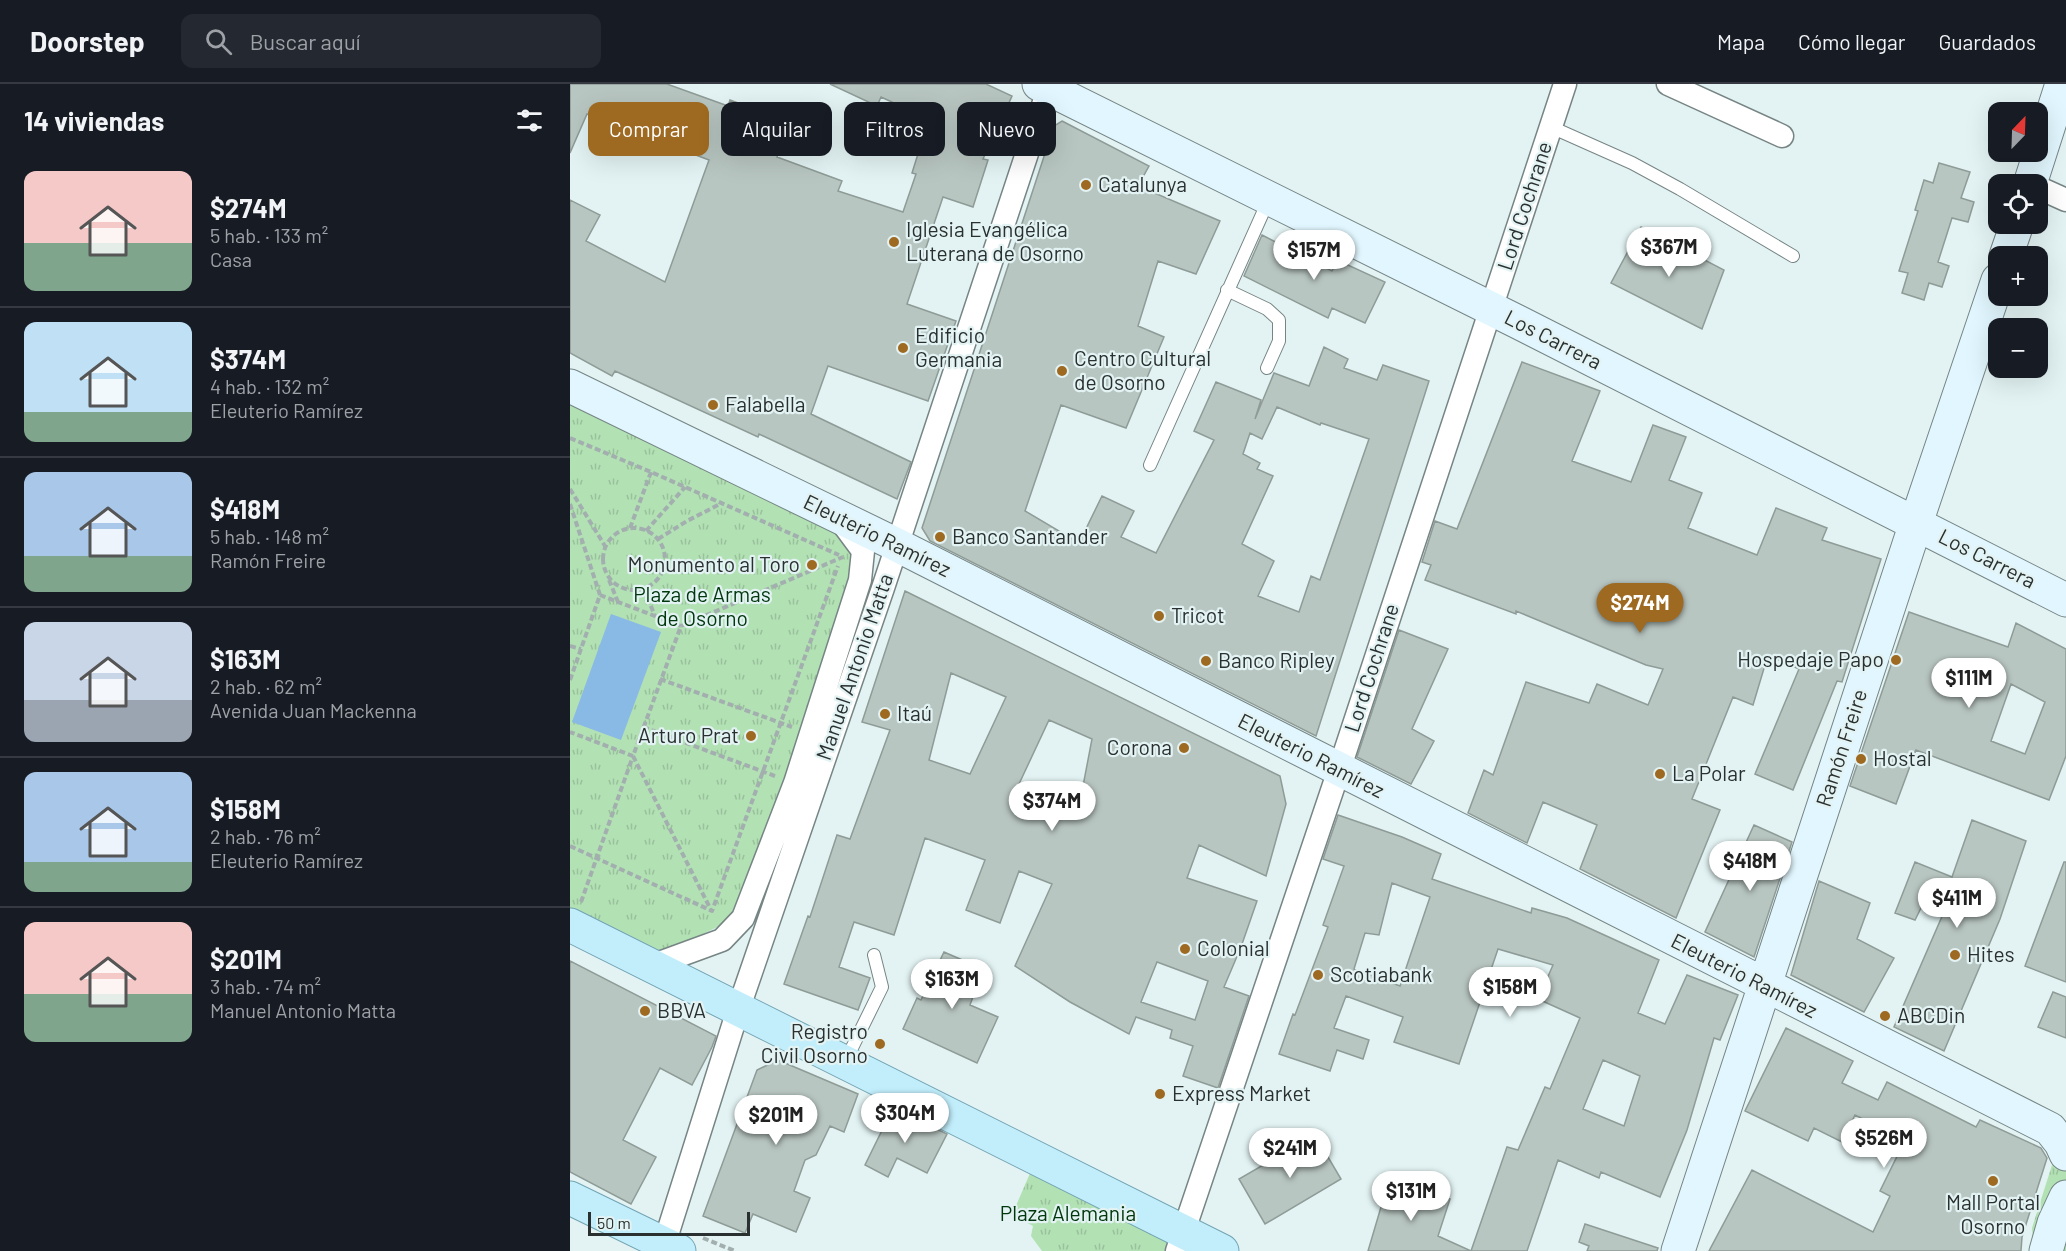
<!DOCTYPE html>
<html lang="es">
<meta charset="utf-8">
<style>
:root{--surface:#171b24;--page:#242831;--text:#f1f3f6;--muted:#9ea1a6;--line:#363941;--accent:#9e6921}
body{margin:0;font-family:Barlow,sans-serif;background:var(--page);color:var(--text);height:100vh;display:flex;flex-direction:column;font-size:22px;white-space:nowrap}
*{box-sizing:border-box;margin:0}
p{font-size:20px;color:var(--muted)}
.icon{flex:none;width:33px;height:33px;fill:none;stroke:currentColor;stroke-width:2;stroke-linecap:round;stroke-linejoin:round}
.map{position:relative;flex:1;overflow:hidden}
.panel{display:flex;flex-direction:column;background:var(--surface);width:570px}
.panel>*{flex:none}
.guide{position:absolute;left:18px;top:18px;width:570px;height:54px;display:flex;gap:12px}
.needle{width:39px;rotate:23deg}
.fabs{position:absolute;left:1418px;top:18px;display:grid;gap:12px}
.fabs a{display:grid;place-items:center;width:60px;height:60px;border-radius:12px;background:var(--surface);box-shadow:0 6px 24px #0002;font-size:30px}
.scale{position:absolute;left:18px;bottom:15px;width:162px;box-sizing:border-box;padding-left:6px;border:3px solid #2a3030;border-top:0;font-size:16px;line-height:21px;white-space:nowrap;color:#2a3030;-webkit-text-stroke:4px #e3f3f3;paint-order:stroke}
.price{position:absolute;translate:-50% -51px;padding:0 14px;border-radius:21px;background:#fff;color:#222;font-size:20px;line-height:39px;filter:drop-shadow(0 2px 3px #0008)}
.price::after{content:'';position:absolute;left:50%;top:36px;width:18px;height:14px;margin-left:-9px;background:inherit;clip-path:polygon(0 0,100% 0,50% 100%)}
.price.on{background:var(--accent);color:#fff}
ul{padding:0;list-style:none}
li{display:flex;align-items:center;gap:18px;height:150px;padding:0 24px}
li+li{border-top:2px solid var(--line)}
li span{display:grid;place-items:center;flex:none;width:168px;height:120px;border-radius:12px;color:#555}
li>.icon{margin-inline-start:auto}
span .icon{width:72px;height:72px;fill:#fffc;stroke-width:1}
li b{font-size:26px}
h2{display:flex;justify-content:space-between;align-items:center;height:72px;padding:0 24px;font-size:26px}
.pill{padding:0 21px;border-radius:12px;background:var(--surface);box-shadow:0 6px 24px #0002;font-size:21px;line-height:54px}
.pill.on{background:var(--accent);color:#fff}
header{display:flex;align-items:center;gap:36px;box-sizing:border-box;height:84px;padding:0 30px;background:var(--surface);border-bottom:2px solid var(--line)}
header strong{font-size:28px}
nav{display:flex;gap:33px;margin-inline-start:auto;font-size:21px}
.search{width:420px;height:54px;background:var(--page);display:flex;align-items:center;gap:15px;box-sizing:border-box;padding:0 21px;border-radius:12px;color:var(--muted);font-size:22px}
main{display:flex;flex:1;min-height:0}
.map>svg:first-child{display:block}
.grass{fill:url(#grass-tufts)}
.water{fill:#89b9e5}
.building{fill:#b8c6c1;stroke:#8e9b96;stroke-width:1.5;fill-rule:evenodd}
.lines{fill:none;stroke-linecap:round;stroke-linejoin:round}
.lane-casing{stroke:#768584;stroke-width:14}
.street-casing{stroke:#768584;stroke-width:25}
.secondary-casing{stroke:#768584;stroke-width:35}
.primary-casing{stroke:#73a4b3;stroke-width:35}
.path{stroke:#a3afaf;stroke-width:4;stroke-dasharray:6 3;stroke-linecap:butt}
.lane{stroke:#fff;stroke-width:12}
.street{stroke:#fff;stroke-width:22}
.secondary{stroke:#e1f6fe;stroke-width:33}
.primary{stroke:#c2eefc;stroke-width:33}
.poi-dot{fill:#9e6921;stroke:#e3f3f3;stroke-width:2}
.labels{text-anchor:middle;stroke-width:4.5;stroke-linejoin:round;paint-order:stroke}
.poi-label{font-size:21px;fill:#2a3030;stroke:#e3f3f3;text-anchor:start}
.street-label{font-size:21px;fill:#2a3030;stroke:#e3f3f3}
.park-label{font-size:21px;fill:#01370c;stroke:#e3f3f3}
</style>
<header>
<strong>Doorstep</strong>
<div class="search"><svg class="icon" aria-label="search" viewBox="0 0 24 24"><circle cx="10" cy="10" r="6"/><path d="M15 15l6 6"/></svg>Buscar aquí</div>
<nav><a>Mapa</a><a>Cómo llegar</a><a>Guardados</a></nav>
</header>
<main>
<section class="panel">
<h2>14 viviendas<svg class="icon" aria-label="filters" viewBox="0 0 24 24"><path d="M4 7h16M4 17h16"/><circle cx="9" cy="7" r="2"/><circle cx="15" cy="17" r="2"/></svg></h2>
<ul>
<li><span style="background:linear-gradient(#f6c9c9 60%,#7fa58c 0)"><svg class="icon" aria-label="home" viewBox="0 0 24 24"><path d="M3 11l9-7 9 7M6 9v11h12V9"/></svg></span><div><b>$274M</b><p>5 hab. · 133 m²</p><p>Casa</p></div></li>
<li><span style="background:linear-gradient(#bfe0f5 75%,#7fa58c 0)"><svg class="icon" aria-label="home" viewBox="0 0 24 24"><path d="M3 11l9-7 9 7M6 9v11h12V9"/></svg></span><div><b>$374M</b><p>4 hab. · 132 m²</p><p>Eleuterio Ramírez</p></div></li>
<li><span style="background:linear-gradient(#a9c7e8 70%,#7fa58c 0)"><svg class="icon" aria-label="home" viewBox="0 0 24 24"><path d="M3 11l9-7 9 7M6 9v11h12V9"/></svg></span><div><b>$418M</b><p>5 hab. · 148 m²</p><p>Ramón Freire</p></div></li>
<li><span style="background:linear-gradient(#c9d6e8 65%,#9aa5b1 0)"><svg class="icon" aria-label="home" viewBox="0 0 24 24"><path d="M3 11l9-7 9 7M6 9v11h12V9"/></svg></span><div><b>$163M</b><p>2 hab. · 62 m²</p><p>Avenida Juan Mackenna</p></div></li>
<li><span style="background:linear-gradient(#a9c7e8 75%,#7fa58c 0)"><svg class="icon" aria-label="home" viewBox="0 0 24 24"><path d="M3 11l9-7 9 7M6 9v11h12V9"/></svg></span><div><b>$158M</b><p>2 hab. · 76 m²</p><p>Eleuterio Ramírez</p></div></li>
<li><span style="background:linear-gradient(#f6c9c9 60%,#7fa58c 0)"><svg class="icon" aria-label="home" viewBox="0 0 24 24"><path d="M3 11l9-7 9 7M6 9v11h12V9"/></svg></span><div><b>$201M</b><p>3 hab. · 74 m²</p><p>Manuel Antonio Matta</p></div></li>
</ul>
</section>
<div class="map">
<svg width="1496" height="1167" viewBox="0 0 1496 1167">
<defs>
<pattern id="grass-tufts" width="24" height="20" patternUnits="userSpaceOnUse" patternTransform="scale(1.5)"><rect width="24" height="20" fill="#b2e1b4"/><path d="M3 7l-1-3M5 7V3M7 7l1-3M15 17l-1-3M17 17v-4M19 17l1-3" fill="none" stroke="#99c19b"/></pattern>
</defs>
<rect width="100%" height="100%" fill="#e3f3f3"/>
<path class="grass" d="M 0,315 L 280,456 L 284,489 L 214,695 L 164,835 L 87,872 L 0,827 Z
M 1496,1037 L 1496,1167 L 1464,1167 L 1462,1144 Z
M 467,1073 L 613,1148 L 606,1167 L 472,1167 L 461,1152 L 463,1142 L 442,1131 Z"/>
<path class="water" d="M 41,530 L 91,548 L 51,656 L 2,638 Z"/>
<path class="building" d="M 0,0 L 97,0 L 158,22 L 160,16 L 217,37 L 217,44 L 207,73 L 272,97 L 268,107 L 333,128 L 346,90 L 342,89 L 359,35 L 311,13 L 307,22 L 260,0 L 416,0 L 442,12 L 413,75 L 418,76 L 403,123 L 373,113 L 337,220 L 386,237 L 358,317 L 258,282 L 241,330 L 341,378 L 327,415 L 189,350 L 188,353 L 45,287 L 42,292 L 0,269 L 0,116 L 30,131 L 16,157 L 95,198 L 139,76 L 17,30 L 0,69 Z
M 492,37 L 579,82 L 568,102 L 650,137 L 626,190 L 588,177 L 568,242 L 594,253 L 556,344 L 491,321 L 455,427 L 509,459 L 532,412 L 564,427 L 551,453 L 586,469 L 644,356 L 624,347 L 646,298 L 691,316 L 685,335 L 704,289 L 739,302 L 754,263 L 778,275 L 774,284 L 807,296 L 813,281 L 859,297 L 746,652 L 360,457 L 352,444 L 484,42 ZM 707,323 L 750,341 L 751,339 L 799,355 L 750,496 L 741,492 L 729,528 L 688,512 L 704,477 L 672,460 L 703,392 L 687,385 L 690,379 L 673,370 L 680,349 L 692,355 Z
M 1369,79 L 1400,88 L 1391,114 L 1404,118 L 1398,138 L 1382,134 L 1368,178 L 1379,182 L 1372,203 L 1359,199 L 1354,216 L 1332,209 L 1338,189 L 1329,187 L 1348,127 L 1345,126 L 1354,96 L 1363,99 Z
M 1071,143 L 1154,186 L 1132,245 L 1041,199 Z
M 692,151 L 762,187 L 767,176 L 815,198 L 795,239 L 762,224 L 758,234 L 674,192 Z
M 952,278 L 1030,307 L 1002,377 L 1061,398 L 1083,341 L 1116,353 L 1099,396 L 1132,409 L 1118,444 L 1187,471 L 1206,424 L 1257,444 L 1252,456 L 1311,475 L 1272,598 L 1267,597 L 1223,706 L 1185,690 L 1229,585 L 1198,571 L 1183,621 L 1163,613 L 1122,715 L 1150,726 L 1106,834 L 1010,785 L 1027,741 L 973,718 L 957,759 L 898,729 L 914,686 L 923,691 L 956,598 L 1019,619 L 1027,600 L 1078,621 L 1093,585 L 1076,581 L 946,527 L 946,530 L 855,496 L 861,481 L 852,478 L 865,437 L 887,445 Z
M 335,507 L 710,692 L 716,720 L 696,792 L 629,761 L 617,794 L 687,817 L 671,863 L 654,903 L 679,912 L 648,1004 L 613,992 L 623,962 L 600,954 L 602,946 L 566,933 L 559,950 L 500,918 L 445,882 L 482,800 L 449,787 L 430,839 L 396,826 L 415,776 L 355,754 L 324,851 L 284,838 L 269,883 L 300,894 L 288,926 L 214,900 L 238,832 L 240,833 L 267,751 L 280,755 L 320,646 L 292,638 ZM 381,589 L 436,613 L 400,690 L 359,676 ZM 479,636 L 522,655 L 509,723 L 449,700 ZM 587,878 L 638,897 L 625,936 L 571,918 Z
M 1339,528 L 1438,563 L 1446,539 L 1496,565 L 1496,672 L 1479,716 L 1346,666 L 1326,720 L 1280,702 ZM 1441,600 L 1475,618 L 1455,670 L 1421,657 Z
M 829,546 L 878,565 L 842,645 L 864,657 L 841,700 L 787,673 Z
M 768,731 L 832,753 L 871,770 L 862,795 L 961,829 L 962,824 L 997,834 L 1089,876 L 1068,929 L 1095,940 L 1117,891 L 1168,911 L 1150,956 L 1144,954 L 1117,1046 L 1090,1113 L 1031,1088 L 1029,1094 L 988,1076 L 957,1167 L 901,1167 L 937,1063 L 948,1066 L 975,1003 L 980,1005 L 1010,934 L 968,915 L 983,881 L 928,865 L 889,980 L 824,958 L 833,933 L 776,912 L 764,944 L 799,956 L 793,975 L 767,966 L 760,987 L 709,970 L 723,930 L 725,931 L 758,843 L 753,841 L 774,782 L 753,775 ZM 822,799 L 860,813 L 830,902 L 784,885 L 795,849 L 809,851 ZM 1033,976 L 1070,992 L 1054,1042 L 1013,1025 Z
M 1402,736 L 1456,757 L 1430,835 L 1374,967 L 1324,943 L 1373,830 L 1353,820 L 1345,836 L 1325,829 L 1345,778 L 1382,793 Z
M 1184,741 L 1222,758 L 1184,873 L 1135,848 Z
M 1494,778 L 1496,778 L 1496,898 L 1455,882 Z
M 1249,797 L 1300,819 L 1287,855 L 1324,874 L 1294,928 L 1221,891 Z
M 374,868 L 413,885 L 400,921 L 428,933 L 407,979 L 333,945 L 347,914 L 351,916 Z
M 0,877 L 146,952 L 142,963 L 122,1001 L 90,984 L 53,1056 L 86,1073 L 61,1120 L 0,1088 Z
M 1483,908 L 1496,913 L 1496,954 L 1468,943 Z
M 1216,944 L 1283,977 L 1272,999 L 1308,1016 L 1317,998 L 1406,1043 L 1410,1036 L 1471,1064 L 1477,1074 L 1452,1153 L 1451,1167 L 1139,1167 L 1182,1086 L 1303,1148 L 1320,1112 L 1310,1107 L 1335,1056 L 1285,1031 L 1272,1058 L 1244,1044 L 1238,1057 L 1175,1027 Z
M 208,976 L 288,1010 L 274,1048 L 260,1042 L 246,1071 L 235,1076 L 224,1107 L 240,1114 L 226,1148 L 183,1130 L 175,1149 L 133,1132 L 187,986 Z
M 323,1024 L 377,1050 L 357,1089 L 327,1074 L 318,1093 L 295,1081 Z
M 745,1051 L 771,1095 L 695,1140 L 669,1095 Z
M 819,1096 L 880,1115 L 868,1152 L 901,1167 L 798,1167 Z
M 1015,1140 L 1088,1164 L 1087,1167 L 1017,1167 L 1019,1162 L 1009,1158 Z"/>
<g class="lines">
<g class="lane-casing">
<path id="lane" d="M 981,43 L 1062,79 L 1110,105 L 1223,172
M 657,206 L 697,225 L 709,236 L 709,257 L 697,284
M 580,381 L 699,115
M 275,978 L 312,903 L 304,871"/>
</g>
<g class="street-casing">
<path id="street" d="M 1098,0 L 1212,52
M 1467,103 L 1496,116
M 81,882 L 152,856 L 173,834 L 225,699 L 290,496 L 293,467 L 270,436
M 92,1167 L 168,926 L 313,504 L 480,0
M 607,1167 L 769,686 L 995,0"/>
</g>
<g class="secondary-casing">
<path id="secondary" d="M 469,0 L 948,238 L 1496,516
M 1460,100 L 1492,0
M 1436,172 L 1447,140
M 0,302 L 327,461 L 1480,1045 L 1491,1059 L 1496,1070
M 1108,1167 L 1346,439 L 1428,196
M 1476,1167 L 1484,1139 L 1496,1113"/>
</g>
<g class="primary-casing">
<path id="primary" d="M 0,841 L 652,1167
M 0,1114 L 109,1167"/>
</g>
<path class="path" d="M 0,354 L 81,388 L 269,471
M 0,405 L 35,462
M 0,420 L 30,511
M33 475a31 31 0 1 1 62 0a31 31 0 1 1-62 0Z
M 60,444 L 81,388
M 76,447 L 115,403
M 88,455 L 117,437 L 152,419
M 39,496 L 48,518
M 74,505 L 85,532
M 111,542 L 273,473
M 0,562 L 11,565
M 90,595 L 222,643
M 0,596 L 30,511 L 111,542 L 63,672 L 0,648
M 73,643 L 205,692
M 63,672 L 141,826
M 0,762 L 142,827 L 268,482
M 11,818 L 63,672
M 133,1154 L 165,1167"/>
<use href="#lane" class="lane"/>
<use href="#street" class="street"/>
<use href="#secondary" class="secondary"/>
<use href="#primary" class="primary"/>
</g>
<g class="poi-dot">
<circle cx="516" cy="101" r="6"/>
<circle cx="324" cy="158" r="6"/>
<circle cx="333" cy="264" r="6"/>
<circle cx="492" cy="287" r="6"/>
<circle cx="143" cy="321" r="6"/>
<circle cx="370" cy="453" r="6"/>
<circle cx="242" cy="481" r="6"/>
<circle cx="589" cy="532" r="6"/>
<circle cx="1326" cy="576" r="6"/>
<circle cx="636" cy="577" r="6"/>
<circle cx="315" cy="630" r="6"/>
<circle cx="181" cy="652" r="6"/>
<circle cx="614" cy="664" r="6"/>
<circle cx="1291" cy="675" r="6"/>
<circle cx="1090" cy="690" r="6"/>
<circle cx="615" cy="865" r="6"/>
<circle cx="1385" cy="871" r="6"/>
<circle cx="748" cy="891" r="6"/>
<circle cx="75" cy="927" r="6"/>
<circle cx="1315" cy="932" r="6"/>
<circle cx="310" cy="960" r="6"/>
<circle cx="590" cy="1010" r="6"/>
<circle cx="1423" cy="1097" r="6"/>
</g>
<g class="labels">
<g class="poi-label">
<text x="528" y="108">Catalunya</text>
<text x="336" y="153">Iglesia Evangélica<tspan x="336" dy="24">Luterana de Osorno</tspan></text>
<text x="345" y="259">Edificio<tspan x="345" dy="24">Germania</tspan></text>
<text x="504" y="282">Centro Cultural<tspan x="504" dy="24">de Osorno</tspan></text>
<text x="155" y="328">Falabella</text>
<text x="382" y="460">Banco Santander</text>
<text x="230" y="488" text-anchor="end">Monumento al Toro</text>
<text x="601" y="539">Tricot</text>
<text x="1314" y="583" text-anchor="end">Hospedaje Papo</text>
<text x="648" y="584">Banco Ripley</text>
<text x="327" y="637">Itaú</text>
<text x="169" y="659" text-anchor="end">Arturo Prat</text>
<text x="602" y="671" text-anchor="end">Corona</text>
<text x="1303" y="682">Hostal</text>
<text x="1102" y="697">La Polar</text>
<text x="627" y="872">Colonial</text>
<text x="1397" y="878">Hites</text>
<text x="760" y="898">Scotiabank</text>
<text x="87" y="934">BBVA</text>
<text x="1327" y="939">ABCDin</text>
<text x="298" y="955" text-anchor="end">Registro<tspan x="298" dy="24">Civil Osorno</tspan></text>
<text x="602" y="1017">Express Market</text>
<text x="1423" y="1126" text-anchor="middle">Mall Portal<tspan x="1423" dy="24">Osorno</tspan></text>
</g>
<g class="street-label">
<text transform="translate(955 122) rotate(-72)" y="7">Lord Cochrane</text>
<text transform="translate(983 256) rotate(27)" y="7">Los Carrera</text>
<text transform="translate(307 452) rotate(26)" y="7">Eleuterio Ramírez</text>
<text transform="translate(1417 475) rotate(27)" y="7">Los Carrera</text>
<text transform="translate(285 583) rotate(-71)" y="7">Manuel Antonio Matta</text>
<text transform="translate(802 584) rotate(-72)" y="7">Lord Cochrane</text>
<text transform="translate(1272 664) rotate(-72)" y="7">Ramón Freire</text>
<text transform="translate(741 672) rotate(27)" y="7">Eleuterio Ramírez</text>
<text transform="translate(1174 892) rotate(27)" y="7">Eleuterio Ramírez</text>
</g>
<g class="park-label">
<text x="132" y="518">Plaza de Armas<tspan x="132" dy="24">de Osorno</tspan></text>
<text x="498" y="1137">Plaza Alemania</text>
</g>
</g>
</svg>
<div class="fabs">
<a><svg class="needle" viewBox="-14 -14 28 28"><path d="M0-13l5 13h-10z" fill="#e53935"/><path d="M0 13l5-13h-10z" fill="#9ea1a6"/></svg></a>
<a><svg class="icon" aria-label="locate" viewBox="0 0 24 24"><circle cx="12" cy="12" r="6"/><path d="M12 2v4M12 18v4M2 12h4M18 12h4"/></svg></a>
<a>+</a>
<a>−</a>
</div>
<div class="scale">50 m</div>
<b class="price" style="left:1099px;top:194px">$367M</b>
<b class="price" style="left:744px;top:197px">$157M</b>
<b class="price on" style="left:1070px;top:550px">$274M</b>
<b class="price" style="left:1399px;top:625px">$111M</b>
<b class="price" style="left:482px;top:748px">$374M</b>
<b class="price" style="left:1180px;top:808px">$418M</b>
<b class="price" style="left:1387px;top:845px">$411M</b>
<b class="price" style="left:382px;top:926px">$163M</b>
<b class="price" style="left:940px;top:934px">$158M</b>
<b class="price" style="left:335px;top:1060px">$304M</b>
<b class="price" style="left:206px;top:1062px">$201M</b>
<b class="price" style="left:1314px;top:1085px">$526M</b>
<b class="price" style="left:720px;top:1095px">$241M</b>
<b class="price" style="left:841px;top:1138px">$131M</b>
<div class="guide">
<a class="pill on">Comprar</a>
<a class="pill">Alquilar</a>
<a class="pill">Filtros</a>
<a class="pill">Nuevo</a>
</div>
</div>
</main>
